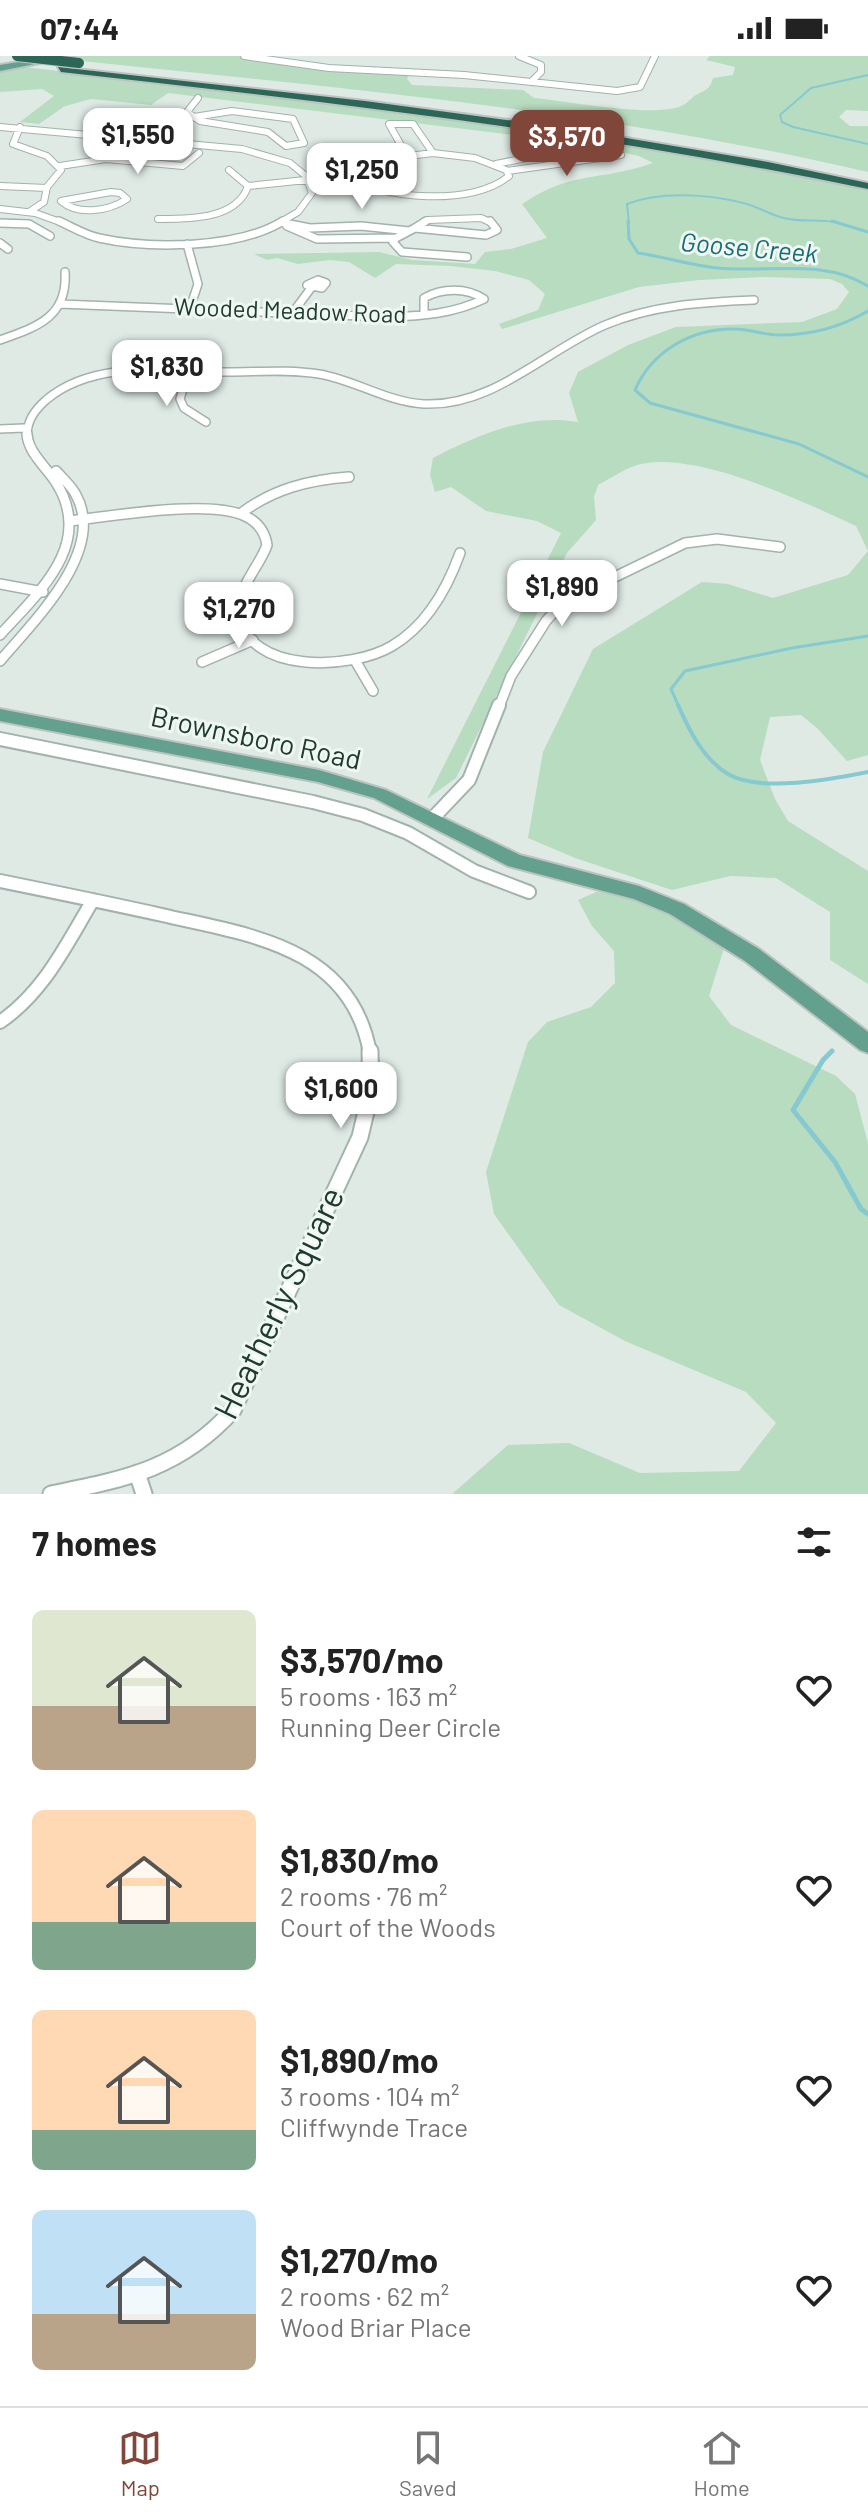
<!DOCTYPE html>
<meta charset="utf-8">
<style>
:root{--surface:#fff;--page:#f6f6f6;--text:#222;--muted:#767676;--line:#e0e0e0;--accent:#804639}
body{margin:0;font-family:Barlow,sans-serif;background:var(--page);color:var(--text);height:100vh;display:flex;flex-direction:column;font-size:30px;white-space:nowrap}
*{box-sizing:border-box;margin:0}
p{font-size:26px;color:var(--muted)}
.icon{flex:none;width:44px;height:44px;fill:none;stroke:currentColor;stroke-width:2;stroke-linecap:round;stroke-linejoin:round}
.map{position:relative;height:1438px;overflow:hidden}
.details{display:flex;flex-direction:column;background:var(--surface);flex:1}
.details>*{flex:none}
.price{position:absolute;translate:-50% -68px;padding:0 18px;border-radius:16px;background:#fff;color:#222;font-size:26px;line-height:52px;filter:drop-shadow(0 2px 4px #0008)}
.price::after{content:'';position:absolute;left:50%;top:48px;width:24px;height:18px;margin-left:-12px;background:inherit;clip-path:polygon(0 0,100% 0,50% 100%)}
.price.selected{background:var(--accent);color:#fff}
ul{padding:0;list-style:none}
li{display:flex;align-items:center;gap:24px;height:200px;padding:0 32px}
li span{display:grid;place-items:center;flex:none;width:224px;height:160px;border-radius:12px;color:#555}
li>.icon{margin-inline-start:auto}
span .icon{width:96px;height:96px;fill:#fffc;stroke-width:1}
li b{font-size:34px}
h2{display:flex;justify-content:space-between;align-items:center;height:96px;padding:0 32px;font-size:34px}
.status{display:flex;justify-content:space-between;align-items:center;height:56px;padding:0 40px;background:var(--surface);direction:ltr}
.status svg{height:22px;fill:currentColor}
.menu{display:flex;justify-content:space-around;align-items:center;height:112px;border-top:2px solid var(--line);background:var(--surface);font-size:22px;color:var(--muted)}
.menu a{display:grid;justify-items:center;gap:4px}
.menu .selected{color:var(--accent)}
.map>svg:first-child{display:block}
.green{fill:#b7dcbf}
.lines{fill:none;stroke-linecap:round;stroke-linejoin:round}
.stream-far3{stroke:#86c9d0;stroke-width:2}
.stream-far2{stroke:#86c9d0;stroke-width:3}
.stream-far1{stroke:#86c9d0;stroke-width:4}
.stream{stroke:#86c9d0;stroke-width:5}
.minor-far4-casing{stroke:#a2b2ac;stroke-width:8}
.minor-far3-casing{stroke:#a2b2ac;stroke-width:10}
.minor-far2-casing{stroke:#a2b2ac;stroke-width:12}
.minor-far1-casing{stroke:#a2b2ac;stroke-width:16}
.minor-casing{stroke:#a2b2ac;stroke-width:19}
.primary-casing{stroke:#bcc4c2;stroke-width:4}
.motorway-casing{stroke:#bcc4c2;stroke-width:4}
.minor-far4{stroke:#fff;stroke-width:6}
.minor-far3{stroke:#fff;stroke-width:7}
.minor-far2{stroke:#fff;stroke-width:9}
.minor-far1{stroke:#fff;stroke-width:12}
.minor{stroke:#fff;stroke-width:15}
.primary{fill:#63a08d;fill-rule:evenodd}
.motorway{fill:#2c6657;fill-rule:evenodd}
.motorway-bridge-casing{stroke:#bcc4c2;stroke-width:12;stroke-linecap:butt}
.motorway-bridge{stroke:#2c6657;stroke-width:10}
.labels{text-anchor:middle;stroke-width:6;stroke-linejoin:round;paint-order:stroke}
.far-street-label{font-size:24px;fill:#203a32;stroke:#eff7f3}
.far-water-label{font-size:26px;font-style:italic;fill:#1b6b76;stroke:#eff7f3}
.street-label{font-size:28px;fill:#203a32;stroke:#eff7f3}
.near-street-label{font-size:34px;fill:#203a32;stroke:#eff7f3}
</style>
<div class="status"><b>07:44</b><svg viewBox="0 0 49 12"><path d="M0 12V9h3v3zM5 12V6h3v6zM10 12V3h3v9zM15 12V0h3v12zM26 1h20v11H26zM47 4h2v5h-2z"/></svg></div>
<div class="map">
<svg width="868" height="1438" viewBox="0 0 868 1438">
<rect width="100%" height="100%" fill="#dfeae5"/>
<path class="green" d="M 79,0 L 241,0 L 331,15 L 409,19 L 407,23 L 412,29 L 523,34 L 534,42 C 569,45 647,61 679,51 C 685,49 690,44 693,41 C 705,33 709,36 713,22 L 733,19 L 735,11 L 706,4 L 710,0 L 868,0 L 868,55 L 846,54 L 839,61 L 850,70 L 868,70 L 868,116 C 603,54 331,31 62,3 Z
M 24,11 C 306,45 592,67 868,134 L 868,699 L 847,705 L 817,672 L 801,659 L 770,661 L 760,704 L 775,743 L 788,765 L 868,815 L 868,928 L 830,904 L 830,856 L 776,822 L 730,820 L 672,834 L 575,802 L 528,782 L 543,696 L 593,593 L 702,526 L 728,528 L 773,542 L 848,519 L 868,495 L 856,470 C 804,446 694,393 637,409 C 624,413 611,422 598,429 L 594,441 L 596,464 L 567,497 L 456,722 L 427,743 L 561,477 L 537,465 L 486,455 L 451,431 L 435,436 L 430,419 L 433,402 C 478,379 527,357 578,366 L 569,337 L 578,316 L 628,289 L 676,271 L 802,266 L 837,253 L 849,236 L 842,228 L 830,223 L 765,221 L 699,224 L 639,231 L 502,273 L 499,268 L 538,254 L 545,238 L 529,224 L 495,215 L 451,210 L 396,208 L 375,222 L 349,206 L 330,204 L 298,208 L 277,202 L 267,204 L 254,198 L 379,196 L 412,204 L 475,208 L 485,196 L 511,193 L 547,182 L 522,148 C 572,114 603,125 653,107 L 639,100 L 573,86 L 168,37 L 151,49 L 91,43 L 65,50 L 39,68 L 20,66 L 54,40 L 42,33 L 0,36 L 0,15 Z
M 596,836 C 637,841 696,858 725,889 L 709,940 L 731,969 L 836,1020 L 855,1038 L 868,1087 L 868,1438 L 452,1438 L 508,1389 L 569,1387 L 640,1417 L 739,1415 L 776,1367 L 746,1336 L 625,1285 L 559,1249 L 494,1158 L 486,1116 L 528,986 L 547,966 L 591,951 L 615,927 L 614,895 L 592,870 L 578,844 Z"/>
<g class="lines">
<path class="stream-far3" d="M 868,19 L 811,32 L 780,59 L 782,66 L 793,71 L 868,88
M 629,167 L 627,148 C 659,135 709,138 743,147 C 757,150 770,159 784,162 C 802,167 821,162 839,167"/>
<path class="stream-far2" d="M 628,165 L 629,183 L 638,197 C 665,201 690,209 717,212 C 769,217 821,202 868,230
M 832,165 L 868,176
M 868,255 C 841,271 810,279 779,279 C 764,279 750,273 735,273 C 692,272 652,295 635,334 L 650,347 L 799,388 L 868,421
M 679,651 L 671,633 L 685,615 L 792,592 L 868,580"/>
<path class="stream-far1" d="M 678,649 C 689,674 703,703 728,718 C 760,737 833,723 868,716"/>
<path class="stream" d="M 832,995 L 823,1004 L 793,1054 L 835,1106 L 861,1153 L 868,1158"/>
<g class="minor-far4-casing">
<path id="minor-far4" d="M 244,0 L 329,12 L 464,19 L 617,35 L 640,31 L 655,0
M 519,0 L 541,9 L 541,16 L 531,26
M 232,55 L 293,63 L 304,87 L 286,90 L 268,76 L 200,65 L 194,61 Z
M 194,61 L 187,56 L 198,42
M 0,71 L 242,93 L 290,107 L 306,120 L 312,137 L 298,156 L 279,167
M 20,71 L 13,88 L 47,100 L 61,114 L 47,131 L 44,146 L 29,156
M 121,81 L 146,68 L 194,61
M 433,97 L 475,102 L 506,114 L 509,120 C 472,151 383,143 344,120 L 401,101 Z
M 407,100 L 389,68 L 413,68 L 433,97
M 496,108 L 546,98 L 573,106
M 60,110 L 106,103 L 183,110 L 199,97
M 507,115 L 621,99
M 0,130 L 47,132
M 248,130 L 344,120
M 111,136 L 120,137 L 127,143 C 109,155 78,160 61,145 Z
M 0,153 L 35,157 L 63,167
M 158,163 C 188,163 237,164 248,130 L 229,114
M 0,167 L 10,167
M 423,167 L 428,164 L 481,162 L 492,167"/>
</g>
<g class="minor-far3-casing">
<path id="minor-far3" d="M 59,165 C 72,171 85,179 99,182 C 149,193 238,193 283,165
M 0,167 L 29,168 L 50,180
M 284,167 L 310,172 L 361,170 L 409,175
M 287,170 L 317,183 L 396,182
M 415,172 L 486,179 L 497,174 L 490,165
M 415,172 L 426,165
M 396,182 L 415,172
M 396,182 L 393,186 L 402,196 L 467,201
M 0,187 L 8,193
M 187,188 L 198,228 L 190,252
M 318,224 L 326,227 L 322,232 L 307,229 Z
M 60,248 L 388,261 C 422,260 453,258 484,243 C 466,231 442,232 424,242 L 424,258
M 294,255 L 311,232
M 0,284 C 37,271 68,261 65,216
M 188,316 L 180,343 L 184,352 L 206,366
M 0,373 L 24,372
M 27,380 C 27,364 35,354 46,344 C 94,303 169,315 228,316 C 258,316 289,313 319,318 C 355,324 387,346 424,348 C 493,351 545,295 605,269 C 652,249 704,246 754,244"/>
</g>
<g class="minor-far2-casing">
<path id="minor-far2" d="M 240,458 C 273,433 308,424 349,421
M 70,465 C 112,460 208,443 245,460 C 258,466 265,476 267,489 C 260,510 236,533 239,557 C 247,619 352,614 392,590 C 426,570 447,533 460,497
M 0,528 L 43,536
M 0,579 C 39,536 96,487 55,425 C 45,410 28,396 27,378
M 0,605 C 33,566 107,495 76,439 C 72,430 62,422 56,415
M 202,606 L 253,584
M 356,606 L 373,635
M 499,651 L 511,620 L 546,565 L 563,546 L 685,487 L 717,483 L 780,491"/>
</g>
<g class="minor-far1-casing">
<path id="minor-far1" d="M 0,683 L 313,746 L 363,759 L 408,777 L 474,815 L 529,836
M 431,764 L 469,724 L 499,649
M 0,825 C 54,836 108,847 162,859 C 249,879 351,890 370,997
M 0,966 C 44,936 66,889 93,844"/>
</g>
<g class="minor-casing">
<path id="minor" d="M 137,1417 L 144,1438
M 51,1438 C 125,1423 180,1413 233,1354 L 360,1081 L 371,1034 L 370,995"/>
</g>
<g class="primary-casing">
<path id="primary" d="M 56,0 L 74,0 L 0,15 L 0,9 Z
M 0,653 L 319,714 L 386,734 L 520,799 L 639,830 L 684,848 L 759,893 L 868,976 L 868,997 L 860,994 L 745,905 L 670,858 L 634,843 L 508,810 L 374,742 L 318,726 L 0,665 Z"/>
</g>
<g class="motorway-casing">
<path id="motorway" d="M 58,11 L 365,45 L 567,72 L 768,106 L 868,127 L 868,133 C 601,78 332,46 61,16 Z"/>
</g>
<use href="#minor-far4" class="minor-far4"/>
<use href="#minor-far3" class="minor-far3"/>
<use href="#minor-far2" class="minor-far2"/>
<use href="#minor-far1" class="minor-far1"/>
<use href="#minor" class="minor"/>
<use href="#primary" class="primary"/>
<use href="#motorway" class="motorway"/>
<g class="motorway-bridge-casing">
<path id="motorway-bridge" d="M 17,0 L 79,7"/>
</g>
<use href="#motorway-bridge" class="motorway-bridge"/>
</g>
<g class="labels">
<g class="far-street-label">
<text transform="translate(290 255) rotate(2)" y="8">Wooded Meadow Road</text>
</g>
<g class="far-water-label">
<text transform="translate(749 192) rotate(5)" y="9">Goose Creek</text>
</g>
<g class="street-label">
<text transform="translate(256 682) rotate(12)" y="10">Brownsboro Road</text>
</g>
<g class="near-street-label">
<text transform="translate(279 1247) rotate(-64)" y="12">Heatherly Square</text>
</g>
</g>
</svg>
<b class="price" style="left:138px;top:120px">$1,550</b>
<b class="price selected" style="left:567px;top:122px">$3,570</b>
<b class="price" style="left:362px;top:155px">$1,250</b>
<b class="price" style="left:167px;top:352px">$1,830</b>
<b class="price" style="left:562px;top:572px">$1,890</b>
<b class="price" style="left:239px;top:594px">$1,270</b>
<b class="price" style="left:341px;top:1074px">$1,600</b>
</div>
<section class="details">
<h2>7 homes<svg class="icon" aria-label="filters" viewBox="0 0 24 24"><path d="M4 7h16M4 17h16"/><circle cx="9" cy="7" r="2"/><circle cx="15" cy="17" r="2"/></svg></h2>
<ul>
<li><span style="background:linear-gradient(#dfe7d0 60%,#b9a48a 0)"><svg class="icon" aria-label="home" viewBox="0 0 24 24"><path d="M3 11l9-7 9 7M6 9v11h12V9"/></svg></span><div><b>$3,570/mo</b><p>5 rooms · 163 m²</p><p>Running Deer Circle</p></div><svg class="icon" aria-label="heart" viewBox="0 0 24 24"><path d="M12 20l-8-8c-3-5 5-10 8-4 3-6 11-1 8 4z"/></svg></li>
<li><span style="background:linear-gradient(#ffd9b3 70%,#7fa58c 0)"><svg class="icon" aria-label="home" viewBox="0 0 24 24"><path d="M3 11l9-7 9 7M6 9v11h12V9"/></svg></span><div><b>$1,830/mo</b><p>2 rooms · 76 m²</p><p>Court of the Woods</p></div><svg class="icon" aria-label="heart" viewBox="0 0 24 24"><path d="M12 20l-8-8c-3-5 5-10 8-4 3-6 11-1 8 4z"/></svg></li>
<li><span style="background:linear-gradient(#ffd9b3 75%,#7fa58c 0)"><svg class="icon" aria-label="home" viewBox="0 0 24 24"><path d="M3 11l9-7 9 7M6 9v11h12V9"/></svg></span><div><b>$1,890/mo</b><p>3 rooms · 104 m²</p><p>Cliffwynde Trace</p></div><svg class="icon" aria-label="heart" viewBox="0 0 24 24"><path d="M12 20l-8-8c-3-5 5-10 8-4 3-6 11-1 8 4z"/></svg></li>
<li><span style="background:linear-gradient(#bfe0f5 65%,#b9a48a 0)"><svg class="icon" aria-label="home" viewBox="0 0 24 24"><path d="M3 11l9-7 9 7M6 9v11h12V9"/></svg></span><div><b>$1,270/mo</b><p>2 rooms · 62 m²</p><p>Wood Briar Place</p></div><svg class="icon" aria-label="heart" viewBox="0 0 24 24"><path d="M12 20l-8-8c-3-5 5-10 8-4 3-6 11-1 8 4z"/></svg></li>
</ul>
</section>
<nav class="menu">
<a class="selected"><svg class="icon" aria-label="map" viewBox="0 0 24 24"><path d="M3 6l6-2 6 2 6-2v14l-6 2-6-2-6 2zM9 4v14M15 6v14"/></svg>Map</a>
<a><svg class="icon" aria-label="saved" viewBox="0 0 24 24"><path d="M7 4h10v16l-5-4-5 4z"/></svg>Saved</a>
<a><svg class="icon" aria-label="home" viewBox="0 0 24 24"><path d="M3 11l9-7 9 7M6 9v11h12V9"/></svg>Home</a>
</nav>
